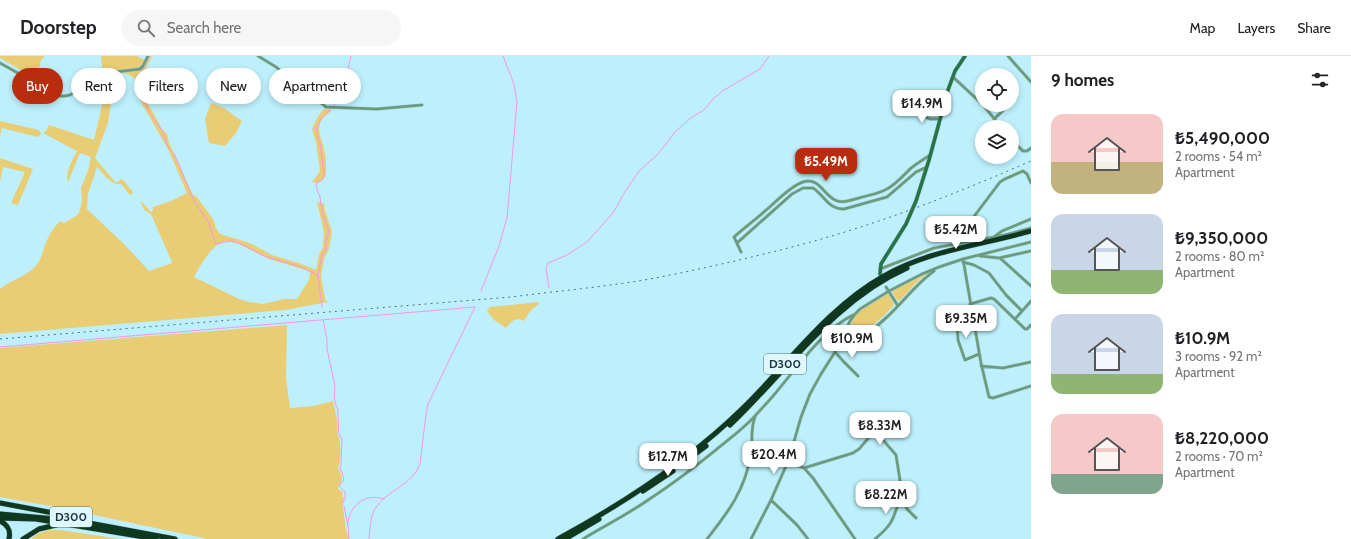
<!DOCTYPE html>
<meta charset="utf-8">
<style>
:root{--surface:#fff;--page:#f6f6f6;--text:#202124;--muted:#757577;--line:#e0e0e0;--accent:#b92d0e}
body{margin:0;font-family:Cabin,sans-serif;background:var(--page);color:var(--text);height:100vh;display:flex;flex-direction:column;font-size:15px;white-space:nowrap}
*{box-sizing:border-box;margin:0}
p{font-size:13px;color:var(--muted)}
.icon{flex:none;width:22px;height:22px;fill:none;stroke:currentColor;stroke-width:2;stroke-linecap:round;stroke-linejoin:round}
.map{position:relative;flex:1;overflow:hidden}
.panel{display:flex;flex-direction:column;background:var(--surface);width:320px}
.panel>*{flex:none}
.guide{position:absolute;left:12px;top:12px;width:380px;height:36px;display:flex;gap:8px}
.controls{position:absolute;left:975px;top:12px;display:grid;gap:8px}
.controls a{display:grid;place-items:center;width:44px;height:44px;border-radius:50%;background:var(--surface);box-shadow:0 2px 6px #0003;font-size:20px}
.price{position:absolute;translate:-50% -34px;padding:0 9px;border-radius:8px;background:#fff;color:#222;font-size:13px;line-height:26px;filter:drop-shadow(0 1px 2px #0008)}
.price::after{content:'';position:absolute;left:50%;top:24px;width:12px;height:9px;margin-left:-6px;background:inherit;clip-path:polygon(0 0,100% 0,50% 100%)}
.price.on{background:var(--accent);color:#fff}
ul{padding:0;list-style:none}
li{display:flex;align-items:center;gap:12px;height:100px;padding:0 20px}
li span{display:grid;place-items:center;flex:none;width:112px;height:80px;border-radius:12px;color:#555}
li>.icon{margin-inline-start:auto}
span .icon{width:48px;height:48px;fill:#fffc;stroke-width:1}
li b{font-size:17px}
h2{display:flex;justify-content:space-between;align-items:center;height:48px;padding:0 20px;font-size:17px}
.tag{padding:0 14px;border-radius:18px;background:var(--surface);box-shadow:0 2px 6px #0003;font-size:14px;line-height:36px}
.tag.on{background:var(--accent);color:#fff}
header{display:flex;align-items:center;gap:24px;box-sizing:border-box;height:56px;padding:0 20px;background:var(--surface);border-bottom:1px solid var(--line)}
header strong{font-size:19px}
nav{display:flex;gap:22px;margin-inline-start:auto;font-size:14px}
.search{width:280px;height:36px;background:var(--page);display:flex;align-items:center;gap:10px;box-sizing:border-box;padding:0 14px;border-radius:22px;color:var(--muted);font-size:15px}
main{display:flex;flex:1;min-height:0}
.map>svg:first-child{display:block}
.green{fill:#e8cd75;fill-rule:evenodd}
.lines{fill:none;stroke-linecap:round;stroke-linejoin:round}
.stream{stroke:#f796e6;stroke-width:1}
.street-casing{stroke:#9ccad5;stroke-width:3.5}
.secondary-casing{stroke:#9ccad5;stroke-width:4.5}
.highway-casing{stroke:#9ccad5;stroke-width:6}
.street{stroke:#6c9a7a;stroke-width:2.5}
.secondary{stroke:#297446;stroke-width:3.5}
.highway{stroke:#10371f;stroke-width:5}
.rail{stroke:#4f727a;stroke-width:1;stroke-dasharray:2 4;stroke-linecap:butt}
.labels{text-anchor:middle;stroke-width:4;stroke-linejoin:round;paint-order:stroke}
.shield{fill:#dff8fe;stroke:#546f75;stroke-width:1}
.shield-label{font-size:12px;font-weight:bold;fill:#19343a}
</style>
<header>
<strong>Doorstep</strong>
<div class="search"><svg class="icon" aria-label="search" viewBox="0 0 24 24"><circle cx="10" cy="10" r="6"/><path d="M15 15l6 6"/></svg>Search here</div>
<nav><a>Map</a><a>Layers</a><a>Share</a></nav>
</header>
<main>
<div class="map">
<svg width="1031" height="483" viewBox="0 0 1031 483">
<rect width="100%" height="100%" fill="#bdf0fc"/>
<path class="green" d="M 0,0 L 45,0 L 41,4 L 40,10 L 31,20 L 0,2 Z
M 101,0 L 136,0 L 145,4 L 148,0 L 152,0 L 140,25 L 140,33 L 162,73 L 167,78 L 169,87 L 193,139 L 196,140 L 213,163 L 216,172 L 220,178 L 250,187 L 272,199 L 299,207 L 316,214 L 319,198 L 323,191 L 324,176 L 317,146 L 325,148 L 324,151 L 332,176 L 329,193 L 324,203 L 321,220 L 325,243 L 328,246 L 285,254 L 0,278 L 0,233 C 12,223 29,220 38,207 C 42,201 43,195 45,189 C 48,180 53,172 60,165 L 64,167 L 76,160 L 79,157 L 82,145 L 81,132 L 88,115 L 91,101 L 80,97 L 68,126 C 65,116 72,105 77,95 L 43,77 L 46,75 L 49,69 L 94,84 L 103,45 L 102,22 L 103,19 ZM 119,17 L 128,18 L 135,23 L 135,30 L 137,39 L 169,95 L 187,137 L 171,145 L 153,151 L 153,154 L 151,156 L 142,146 L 140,145 L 144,154 L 151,158 L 172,206 L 172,207 L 149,215 L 124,188 L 87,153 L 88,138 L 97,111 C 104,118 111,130 121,128 L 129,138 L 131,139 L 133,136 L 122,123 L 116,127 L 95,102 L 108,67 L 111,46 L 111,21 ZM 226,185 L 239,188 L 269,203 L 309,215 L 310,218 L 309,224 L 297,243 L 284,243 L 263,248 L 249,246 L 239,243 L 194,221 C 201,208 212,188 226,185 Z
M 211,47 L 224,52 L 242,65 L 236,77 L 225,90 L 209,87 L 205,63 Z
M 325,52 L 332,55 C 318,63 317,72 322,86 C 325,93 328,114 325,121 C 323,124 321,125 318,127 L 312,126 L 320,115 L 316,86 L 312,73 L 318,60 Z
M 0,65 L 39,74 L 41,78 L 38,81 L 2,72 L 0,80 Z
M 0,102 L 33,113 L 18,149 L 11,147 L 25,116 L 3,111 L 0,126 Z
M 931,215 L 918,225 L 899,245 L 897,244 L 892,236 L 892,235 L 921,219 Z
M 887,238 L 889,238 L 894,249 C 880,266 864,276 845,287 L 843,285 L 855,259 L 863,252 Z
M 539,246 L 539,248 L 531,254 L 524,265 C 515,260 511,266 506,272 L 494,264 L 487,255 L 490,251 Z
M 287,269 L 286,322 L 290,352 L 314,350 L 333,345 C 335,355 339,367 337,377 C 342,383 341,405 338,412 L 341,417 L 342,424 L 338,431 L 339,434 L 343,436 L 342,440 L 344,442 L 342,448 L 343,451 L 346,474 L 349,483 L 208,483 L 56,451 L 0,441 L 0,292 Z
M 49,474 L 60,474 L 120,483 L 31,483 L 37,478 Z"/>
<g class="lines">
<path class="stream" d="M 150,0 L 138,23 L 138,32 L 147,52 L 164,78 L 168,91 L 174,97 L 194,145 L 208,165 L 216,188 L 230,185 L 237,186 L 264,200 L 298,210 L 318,219
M 334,50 L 344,31 L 351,0
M 549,232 L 546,212 L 548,207 L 567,199 L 587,186 L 613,157 L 626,134 L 640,114 L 658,98 L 676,75 L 692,61 L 704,54 L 713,43 L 724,34 L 760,13 L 769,0
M 481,235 L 499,190 L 507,162 L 517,46 L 514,28 L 503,0
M 322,251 L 318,219 L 322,199 L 326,193 L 326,184 L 329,176 L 322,156 L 320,141 L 316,130 L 317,126 L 322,124 L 324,119 L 320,87 L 316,74 L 321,62 L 332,52
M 323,264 L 327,283 L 327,293 L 335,330 C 334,338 334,347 338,354 C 337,362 340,369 338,376 L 342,383 L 341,407 L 340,413 L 342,416 L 344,424 L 339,430 L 345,436 L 345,443 L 342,448 L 344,450 L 348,470
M 0,291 L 475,251 L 428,348 L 426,358 L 420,408 C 412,430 386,434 375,453 C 370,462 370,473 369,483
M 348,467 C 350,448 366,437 384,443
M 348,470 L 349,483"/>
<g class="street-casing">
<path id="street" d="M 258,0 L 276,11 L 326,51 L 377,53 L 422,49
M 1008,0 L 1031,26
M 0,7 L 59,40 L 65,40 L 70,39 L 107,17 L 140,13 L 143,10 L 148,0
M 953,21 L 982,48
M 1012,46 L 1016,42
M 983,49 L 1001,71
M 910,55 L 930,63 L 939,63
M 994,63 L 1009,49
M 1012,84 L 1023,95 L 1027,95 L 1031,92
M 995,180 L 1002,175 L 1031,163
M 737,187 L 792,138 L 803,132 L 813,132 C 825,140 828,153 844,153 L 887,141 L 916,116 L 927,111
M 954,187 L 1000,126 L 1005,123 L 1023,115 L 1027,118 L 1031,127
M 741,196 L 734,181 C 744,172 755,164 765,155 C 775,147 790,130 803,126 C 819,121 823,138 835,144 C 842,148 851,144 859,142 C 869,139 878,138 887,133 C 896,128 903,120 910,113 C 916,108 923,104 930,99
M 980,200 L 999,202 L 1031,195
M 1000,202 L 1031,230
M 963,203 L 981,307 L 989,341 L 993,342 L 1031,330
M 963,206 L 974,209 L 989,217 L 1006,239 L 1022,255
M 880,213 L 934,192 L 1005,179 L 1031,172
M 886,231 L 898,250
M 970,248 L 991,242 L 994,243 L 1025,273 L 1027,273 L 1031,269
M 1015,263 L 1031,245
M 973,264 L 957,264 L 958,284 L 965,304 L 979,298
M 836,294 C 856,285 873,275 888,260 C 904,245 916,228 934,215
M 835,296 L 844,306 L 858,320
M 981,310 L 1003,312 L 1031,306
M 788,406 L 804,412 L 813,422 L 855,483
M 804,412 L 853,397 L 859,393 L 872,378 L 877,377 L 896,399 L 903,443 L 907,453 L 916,462
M 771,444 L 797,469 L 808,483
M 583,483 C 606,469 630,457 651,442 C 674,427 696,410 717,393 C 729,383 743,373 754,361 C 762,352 771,343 778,334 C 798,310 824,273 853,259
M 707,483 C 729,455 745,434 751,398 C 753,386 750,373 755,361
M 751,483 L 771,444 L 789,403 L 801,361 L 810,338 L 821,318 L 835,296 L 850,265 L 855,258 L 860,253 L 889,235 L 922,218 L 939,211 L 963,203 L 1031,186
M 875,483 C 881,478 887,473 891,466 C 896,458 895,450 903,443"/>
</g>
<g class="secondary-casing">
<path id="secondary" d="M 880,218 L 881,208 L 906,168 L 916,145 L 929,104 L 948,34 L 955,15 L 965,0"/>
</g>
<g class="highway-casing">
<path id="highway" d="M 730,369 C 787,315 833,245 907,212
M 687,404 L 706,390
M 643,435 L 673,415
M 0,447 L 75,461
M 0,458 L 78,465 L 175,483
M 0,462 L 36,463 L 156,483
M 0,465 C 8,469 11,474 9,483
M 23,483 L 39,473 L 56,469
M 558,483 C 624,447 689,405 743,352 C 789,307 827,252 884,220 C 929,194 982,189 1031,175
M 565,483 L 599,463"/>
</g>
<use href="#street" class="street"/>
<use href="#secondary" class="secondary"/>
<use href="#highway" class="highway"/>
<path class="rail" d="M 0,283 L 511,241 C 557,235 604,231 650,223 C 697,214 745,203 792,191 C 874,170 953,139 1031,105"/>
</g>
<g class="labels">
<g class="shield">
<rect x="764" y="298" width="42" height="20" rx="3"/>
<rect x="50" y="451" width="42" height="20" rx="3"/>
</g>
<g class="shield-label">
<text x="785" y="312">D300</text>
<text x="71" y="465">D300</text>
</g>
</g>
</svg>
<div class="controls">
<a><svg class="icon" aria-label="locate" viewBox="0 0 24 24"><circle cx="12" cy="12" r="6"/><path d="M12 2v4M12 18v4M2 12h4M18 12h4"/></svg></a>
<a><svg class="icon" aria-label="layers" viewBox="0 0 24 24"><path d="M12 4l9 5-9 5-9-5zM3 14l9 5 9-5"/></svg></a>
</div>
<b class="price" style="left:922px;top:68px">₺14.9M</b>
<b class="price on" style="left:826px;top:126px">₺5.49M</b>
<b class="price" style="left:956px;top:194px">₺5.42M</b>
<b class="price" style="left:966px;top:283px">₺9.35M</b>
<b class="price" style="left:852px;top:303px">₺10.9M</b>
<b class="price" style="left:880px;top:390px">₺8.33M</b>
<b class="price" style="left:774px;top:419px">₺20.4M</b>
<b class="price" style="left:668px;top:421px">₺12.7M</b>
<b class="price" style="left:886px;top:459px">₺8.22M</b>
<div class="guide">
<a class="tag on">Buy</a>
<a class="tag">Rent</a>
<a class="tag">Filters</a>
<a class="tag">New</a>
<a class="tag">Apartment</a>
</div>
</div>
<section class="panel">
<h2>9 homes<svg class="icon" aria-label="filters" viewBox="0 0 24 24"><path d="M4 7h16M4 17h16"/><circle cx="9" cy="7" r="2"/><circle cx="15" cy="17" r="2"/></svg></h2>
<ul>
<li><span style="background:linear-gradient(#f6c9c9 60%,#c2b280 0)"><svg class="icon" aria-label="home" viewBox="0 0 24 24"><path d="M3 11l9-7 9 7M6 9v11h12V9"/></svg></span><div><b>₺5,490,000</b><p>2 rooms · 54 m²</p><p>Apartment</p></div></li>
<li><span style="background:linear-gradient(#c9d6e8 70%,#8fb573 0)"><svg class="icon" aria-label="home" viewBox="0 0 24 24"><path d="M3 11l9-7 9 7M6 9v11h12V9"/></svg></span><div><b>₺9,350,000</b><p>2 rooms · 80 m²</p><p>Apartment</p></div></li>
<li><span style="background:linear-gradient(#c9d6e8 75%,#8fb573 0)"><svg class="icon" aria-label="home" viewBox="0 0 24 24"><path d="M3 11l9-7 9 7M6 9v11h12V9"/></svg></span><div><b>₺10.9M</b><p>3 rooms · 92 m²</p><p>Apartment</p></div></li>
<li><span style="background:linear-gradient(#f6c9c9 75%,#7fa58c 0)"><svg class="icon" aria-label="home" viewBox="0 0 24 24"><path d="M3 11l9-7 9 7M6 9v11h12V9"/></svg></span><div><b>₺8,220,000</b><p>2 rooms · 70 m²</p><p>Apartment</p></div></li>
</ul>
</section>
</main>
